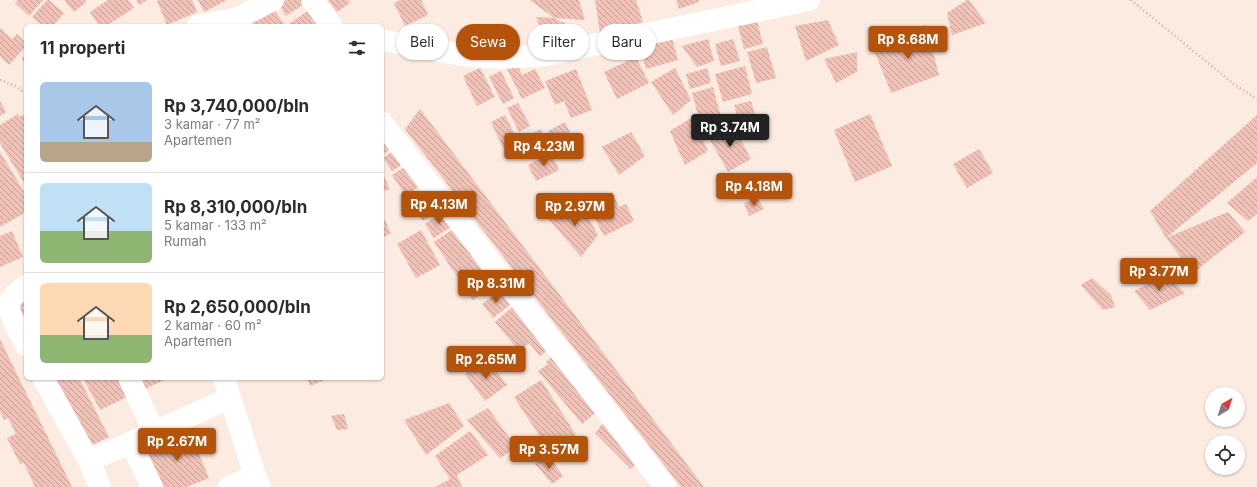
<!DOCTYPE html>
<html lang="id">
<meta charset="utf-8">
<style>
:root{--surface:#fff;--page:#f7f7f7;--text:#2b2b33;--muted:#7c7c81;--line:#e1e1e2;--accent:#b45309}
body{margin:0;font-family:Inter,sans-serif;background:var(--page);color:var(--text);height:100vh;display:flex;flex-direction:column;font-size:15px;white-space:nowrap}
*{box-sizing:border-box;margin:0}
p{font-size:13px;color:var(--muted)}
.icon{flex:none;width:22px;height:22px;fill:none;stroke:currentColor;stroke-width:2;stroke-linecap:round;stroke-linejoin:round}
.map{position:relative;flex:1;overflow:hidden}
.panel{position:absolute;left:24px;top:24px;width:360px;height:356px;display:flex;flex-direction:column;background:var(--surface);border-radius:6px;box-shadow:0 1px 3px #0004}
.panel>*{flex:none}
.banner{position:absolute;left:396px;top:24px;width:380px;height:36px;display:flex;gap:8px}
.needle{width:26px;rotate:39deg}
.buttons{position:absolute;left:1205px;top:387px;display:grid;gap:8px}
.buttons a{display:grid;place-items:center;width:40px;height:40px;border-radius:50%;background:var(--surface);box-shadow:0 1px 3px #0004;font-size:20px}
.price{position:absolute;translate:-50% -34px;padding:0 9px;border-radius:4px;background:var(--accent);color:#fff;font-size:13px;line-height:26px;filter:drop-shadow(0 1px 2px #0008)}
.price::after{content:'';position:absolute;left:50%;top:24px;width:12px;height:9px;margin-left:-6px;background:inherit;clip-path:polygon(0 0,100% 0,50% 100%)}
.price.current{background:#222;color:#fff}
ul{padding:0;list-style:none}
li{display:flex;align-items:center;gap:12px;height:100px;padding:0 16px}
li+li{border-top:1px solid var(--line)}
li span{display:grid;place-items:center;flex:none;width:112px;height:80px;border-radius:6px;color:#555}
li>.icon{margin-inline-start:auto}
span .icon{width:48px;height:48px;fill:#fffc;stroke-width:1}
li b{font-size:17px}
h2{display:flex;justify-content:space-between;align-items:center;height:48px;padding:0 16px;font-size:17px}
.chip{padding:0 14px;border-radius:18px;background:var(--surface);box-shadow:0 1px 3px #0004;font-size:14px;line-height:36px}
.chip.current{background:var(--accent);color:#fff}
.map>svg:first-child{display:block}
.building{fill:url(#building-back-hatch)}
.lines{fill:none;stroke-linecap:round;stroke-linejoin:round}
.path{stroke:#d6a59b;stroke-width:2.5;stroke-dasharray:1 3;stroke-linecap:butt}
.street{stroke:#fff;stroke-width:22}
</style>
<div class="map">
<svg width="1257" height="487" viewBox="0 0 1257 487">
<defs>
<pattern id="building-back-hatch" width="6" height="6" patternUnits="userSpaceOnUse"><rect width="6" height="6" fill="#f1c2b7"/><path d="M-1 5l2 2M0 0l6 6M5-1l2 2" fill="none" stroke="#c8a097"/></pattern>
</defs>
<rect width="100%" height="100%" fill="#fcebe0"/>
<path class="building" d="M 18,0 L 43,0 L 29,16 L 15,3 Z
M 47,0 L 49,0 L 64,13 L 53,26 L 43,26 L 32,17 Z
M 64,0 L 85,0 L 86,2 L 74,12 Z
M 108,0 L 128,0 L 134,8 L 106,26 L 99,26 L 90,12 Z
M 136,0 L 147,0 L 139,5 Z
M 159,0 L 192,0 L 197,12 L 167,25 L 157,1 Z
M 198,0 L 227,0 L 204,12 Z
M 286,0 L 302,0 L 304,4 L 286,16 L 279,5 Z
M 328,0 L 348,0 L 350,3 L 337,12 Z
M 400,0 L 421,0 L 428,15 L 405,26 L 394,3 Z
M 530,0 L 579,0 L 585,20 L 554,18 Z
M 595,0 L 636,0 L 643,22 L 600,33 Z
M 676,0 L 699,0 L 699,2 L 679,9 Z
M 967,0 L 969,0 L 986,23 L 952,35 L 947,13 Z
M 272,6 L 284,24 L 281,26 L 255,26 L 251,21 Z
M 309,10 L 319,26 L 286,26 Z
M 536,17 L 554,18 L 580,31 L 546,44 Z
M 756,17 L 763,44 L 744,49 L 737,22 Z
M 828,20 L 839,45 L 806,61 L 795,26 Z
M 926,25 L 939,75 L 891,93 L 874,50 Z
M 0,28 L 12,39 L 17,34 L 26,43 L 26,46 L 9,65 L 0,56 Z
M 672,38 L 678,60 L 646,69 L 640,47 Z
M 708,39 L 714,61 L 697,67 L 682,46 Z
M 733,39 L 740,61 L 721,66 L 715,44 Z
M 767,47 L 776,78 L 756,83 L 747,52 Z
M 857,52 L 857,72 L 836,83 L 824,59 Z
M 26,56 L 26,67 L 22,58 Z
M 636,57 L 649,83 L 617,99 L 604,72 Z
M 517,64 L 522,75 L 535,69 L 545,88 L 522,99 L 507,69 Z
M 745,66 L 752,94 L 723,102 L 715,74 Z
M 480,68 L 495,97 L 477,106 L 463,76 Z
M 675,68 L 691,100 L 673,115 L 651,82 Z
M 707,68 L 711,83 L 690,89 L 686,74 Z
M 576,69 L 592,110 L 571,118 L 564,101 L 555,105 L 545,81 Z
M 501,71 L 514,98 L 503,104 L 489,77 Z
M 713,87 L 721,117 L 700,123 L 692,93 Z
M 0,101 L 6,112 L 0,116 Z
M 751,101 L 756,118 L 739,122 L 734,105 Z
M 518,103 L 530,126 L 519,132 L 507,108 Z
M 420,109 L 704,487 L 681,487 L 405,129 Z
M 26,113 L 26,186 L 0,143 L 0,125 L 18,114 L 20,117 Z
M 870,114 L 892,166 L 855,182 L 834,130 Z
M 505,115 L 518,141 L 503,148 L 491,122 Z
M 1257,115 L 1257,163 L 1166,238 L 1150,211 Z
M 693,117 L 708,151 L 685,165 L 670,131 Z
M 565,122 L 578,149 L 561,158 L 548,131 Z
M 733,125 L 751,159 L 728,172 L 709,138 Z
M 382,129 L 394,147 L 382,155 Z
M 541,129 L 550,148 L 531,157 L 522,138 Z
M 631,132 L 645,156 L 619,175 L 602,147 Z
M 397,148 L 406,162 L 392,171 L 383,158 Z
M 979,149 L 993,173 L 967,188 L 953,164 Z
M 0,152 L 26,195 L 26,212 L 0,227 Z
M 551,153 L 559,170 L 536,181 L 528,165 Z
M 409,164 L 422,184 L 406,196 L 392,175 Z
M 382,172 L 390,189 L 382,192 Z
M 1257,177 L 1257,214 L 1248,221 L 1227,203 Z
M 425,190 L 439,211 L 423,221 L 409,201 Z
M 612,192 L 619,207 L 626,204 L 634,221 L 604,236 L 595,219 L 603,215 L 596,200 Z
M 758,199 L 764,209 L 749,216 L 744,203 Z
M 579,200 L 598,235 L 581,257 L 548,218 Z
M 444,211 L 454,225 L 434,238 L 425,224 Z
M 1228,212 L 1245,232 L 1193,273 L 1166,238 Z
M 382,214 L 391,233 L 382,238 Z
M 459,225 L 471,255 L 493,287 L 473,300 L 434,242 Z
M 421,230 L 440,265 L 416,278 L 397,244 Z
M 12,231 L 23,257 L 0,267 L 0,236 Z
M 1166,275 L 1185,293 L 1150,310 L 1134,291 Z
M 1092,278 L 1111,295 L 1115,307 L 1103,310 L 1081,285 Z
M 500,290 L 511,304 L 493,318 L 482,304 Z
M 26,293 L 26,336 L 11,301 Z
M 517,303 L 553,346 L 540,356 L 529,343 L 519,351 L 495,322 Z
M 0,339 L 14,368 L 72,487 L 35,487 L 24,463 L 20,464 L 7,438 L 16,434 L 8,418 L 4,420 L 0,411 Z
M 556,353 L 601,408 L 582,424 L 538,371 L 548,364 L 546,362 Z
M 487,358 L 507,385 L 485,401 L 465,374 Z
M 50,378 L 79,378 L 109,437 L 88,447 Z
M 83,378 L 118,378 L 127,397 L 100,410 Z
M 140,378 L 168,378 L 145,389 Z
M 307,378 L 329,378 L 310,386 Z
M 541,380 L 576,435 L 550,452 L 514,397 Z
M 449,403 L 464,426 L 426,455 L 404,420 Z
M 488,408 L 516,447 L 500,458 L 467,420 Z
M 344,414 L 348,429 L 337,430 L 331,416 Z
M 606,420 L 637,463 L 631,469 L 595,433 Z
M 189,430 L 209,478 L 187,487 L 161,487 L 145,449 Z
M 470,431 L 488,455 L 457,475 L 462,487 L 435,487 L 450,479 L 435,456 Z
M 549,456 L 563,476 L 552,484 L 535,464 Z"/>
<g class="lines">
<path class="path" d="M 1131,0 L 1235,85 L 1257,99
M 0,80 L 15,86 L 26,94"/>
<path class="street" d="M 312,0 L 332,26
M 198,26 L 238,18 L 273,0
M 382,40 L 461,55 L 502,58 L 546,55 L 809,0
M 382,123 L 634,446 L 665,487
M 26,286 C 20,290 13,295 10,301 C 6,312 21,335 26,345
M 43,378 L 89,461 L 100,487
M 129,378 L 154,432
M 224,378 L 255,476
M 131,443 L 152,487
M 89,461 L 230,398
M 229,487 L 255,476 L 260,487"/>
</g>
</svg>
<div class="buttons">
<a><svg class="needle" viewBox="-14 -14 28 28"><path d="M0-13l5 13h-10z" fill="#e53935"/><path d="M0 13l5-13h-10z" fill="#7c7c81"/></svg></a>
<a><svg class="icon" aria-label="locate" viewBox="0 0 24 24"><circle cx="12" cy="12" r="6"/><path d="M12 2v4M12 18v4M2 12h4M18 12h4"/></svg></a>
</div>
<b class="price" style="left:908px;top:60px">Rp 8.68M</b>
<b class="price current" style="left:730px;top:148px">Rp 3.74M</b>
<b class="price" style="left:544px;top:167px">Rp 4.23M</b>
<b class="price" style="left:754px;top:207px">Rp 4.18M</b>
<b class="price" style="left:439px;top:225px">Rp 4.13M</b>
<b class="price" style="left:575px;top:227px">Rp 2.97M</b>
<b class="price" style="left:1159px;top:292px">Rp 3.77M</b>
<b class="price" style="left:496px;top:304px">Rp 8.31M</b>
<b class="price" style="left:486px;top:380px">Rp 2.65M</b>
<b class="price" style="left:177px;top:462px">Rp 2.67M</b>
<b class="price" style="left:549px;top:470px">Rp 3.57M</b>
<div class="banner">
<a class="chip">Beli</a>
<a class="chip current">Sewa</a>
<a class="chip">Filter</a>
<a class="chip">Baru</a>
</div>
<section class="panel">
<h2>11 properti<svg class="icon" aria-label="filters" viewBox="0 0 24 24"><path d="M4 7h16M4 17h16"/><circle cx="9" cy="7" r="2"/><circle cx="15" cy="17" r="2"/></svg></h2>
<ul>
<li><span style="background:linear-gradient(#a9c7e8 75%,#b9a48a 0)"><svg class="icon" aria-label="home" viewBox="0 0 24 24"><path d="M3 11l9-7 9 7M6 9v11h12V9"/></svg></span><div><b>Rp 3,740,000/bln</b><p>3 kamar · 77 m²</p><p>Apartemen</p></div></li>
<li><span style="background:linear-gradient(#bfe0f5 60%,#8fb573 0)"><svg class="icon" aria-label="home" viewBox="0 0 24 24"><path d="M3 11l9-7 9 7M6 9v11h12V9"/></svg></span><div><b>Rp 8,310,000/bln</b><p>5 kamar · 133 m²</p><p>Rumah</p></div></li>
<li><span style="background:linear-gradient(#ffd9b3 65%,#8fb573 0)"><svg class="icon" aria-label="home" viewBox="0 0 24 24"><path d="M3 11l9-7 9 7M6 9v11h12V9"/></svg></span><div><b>Rp 2,650,000/bln</b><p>2 kamar · 60 m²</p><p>Apartemen</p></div></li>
</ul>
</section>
</div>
